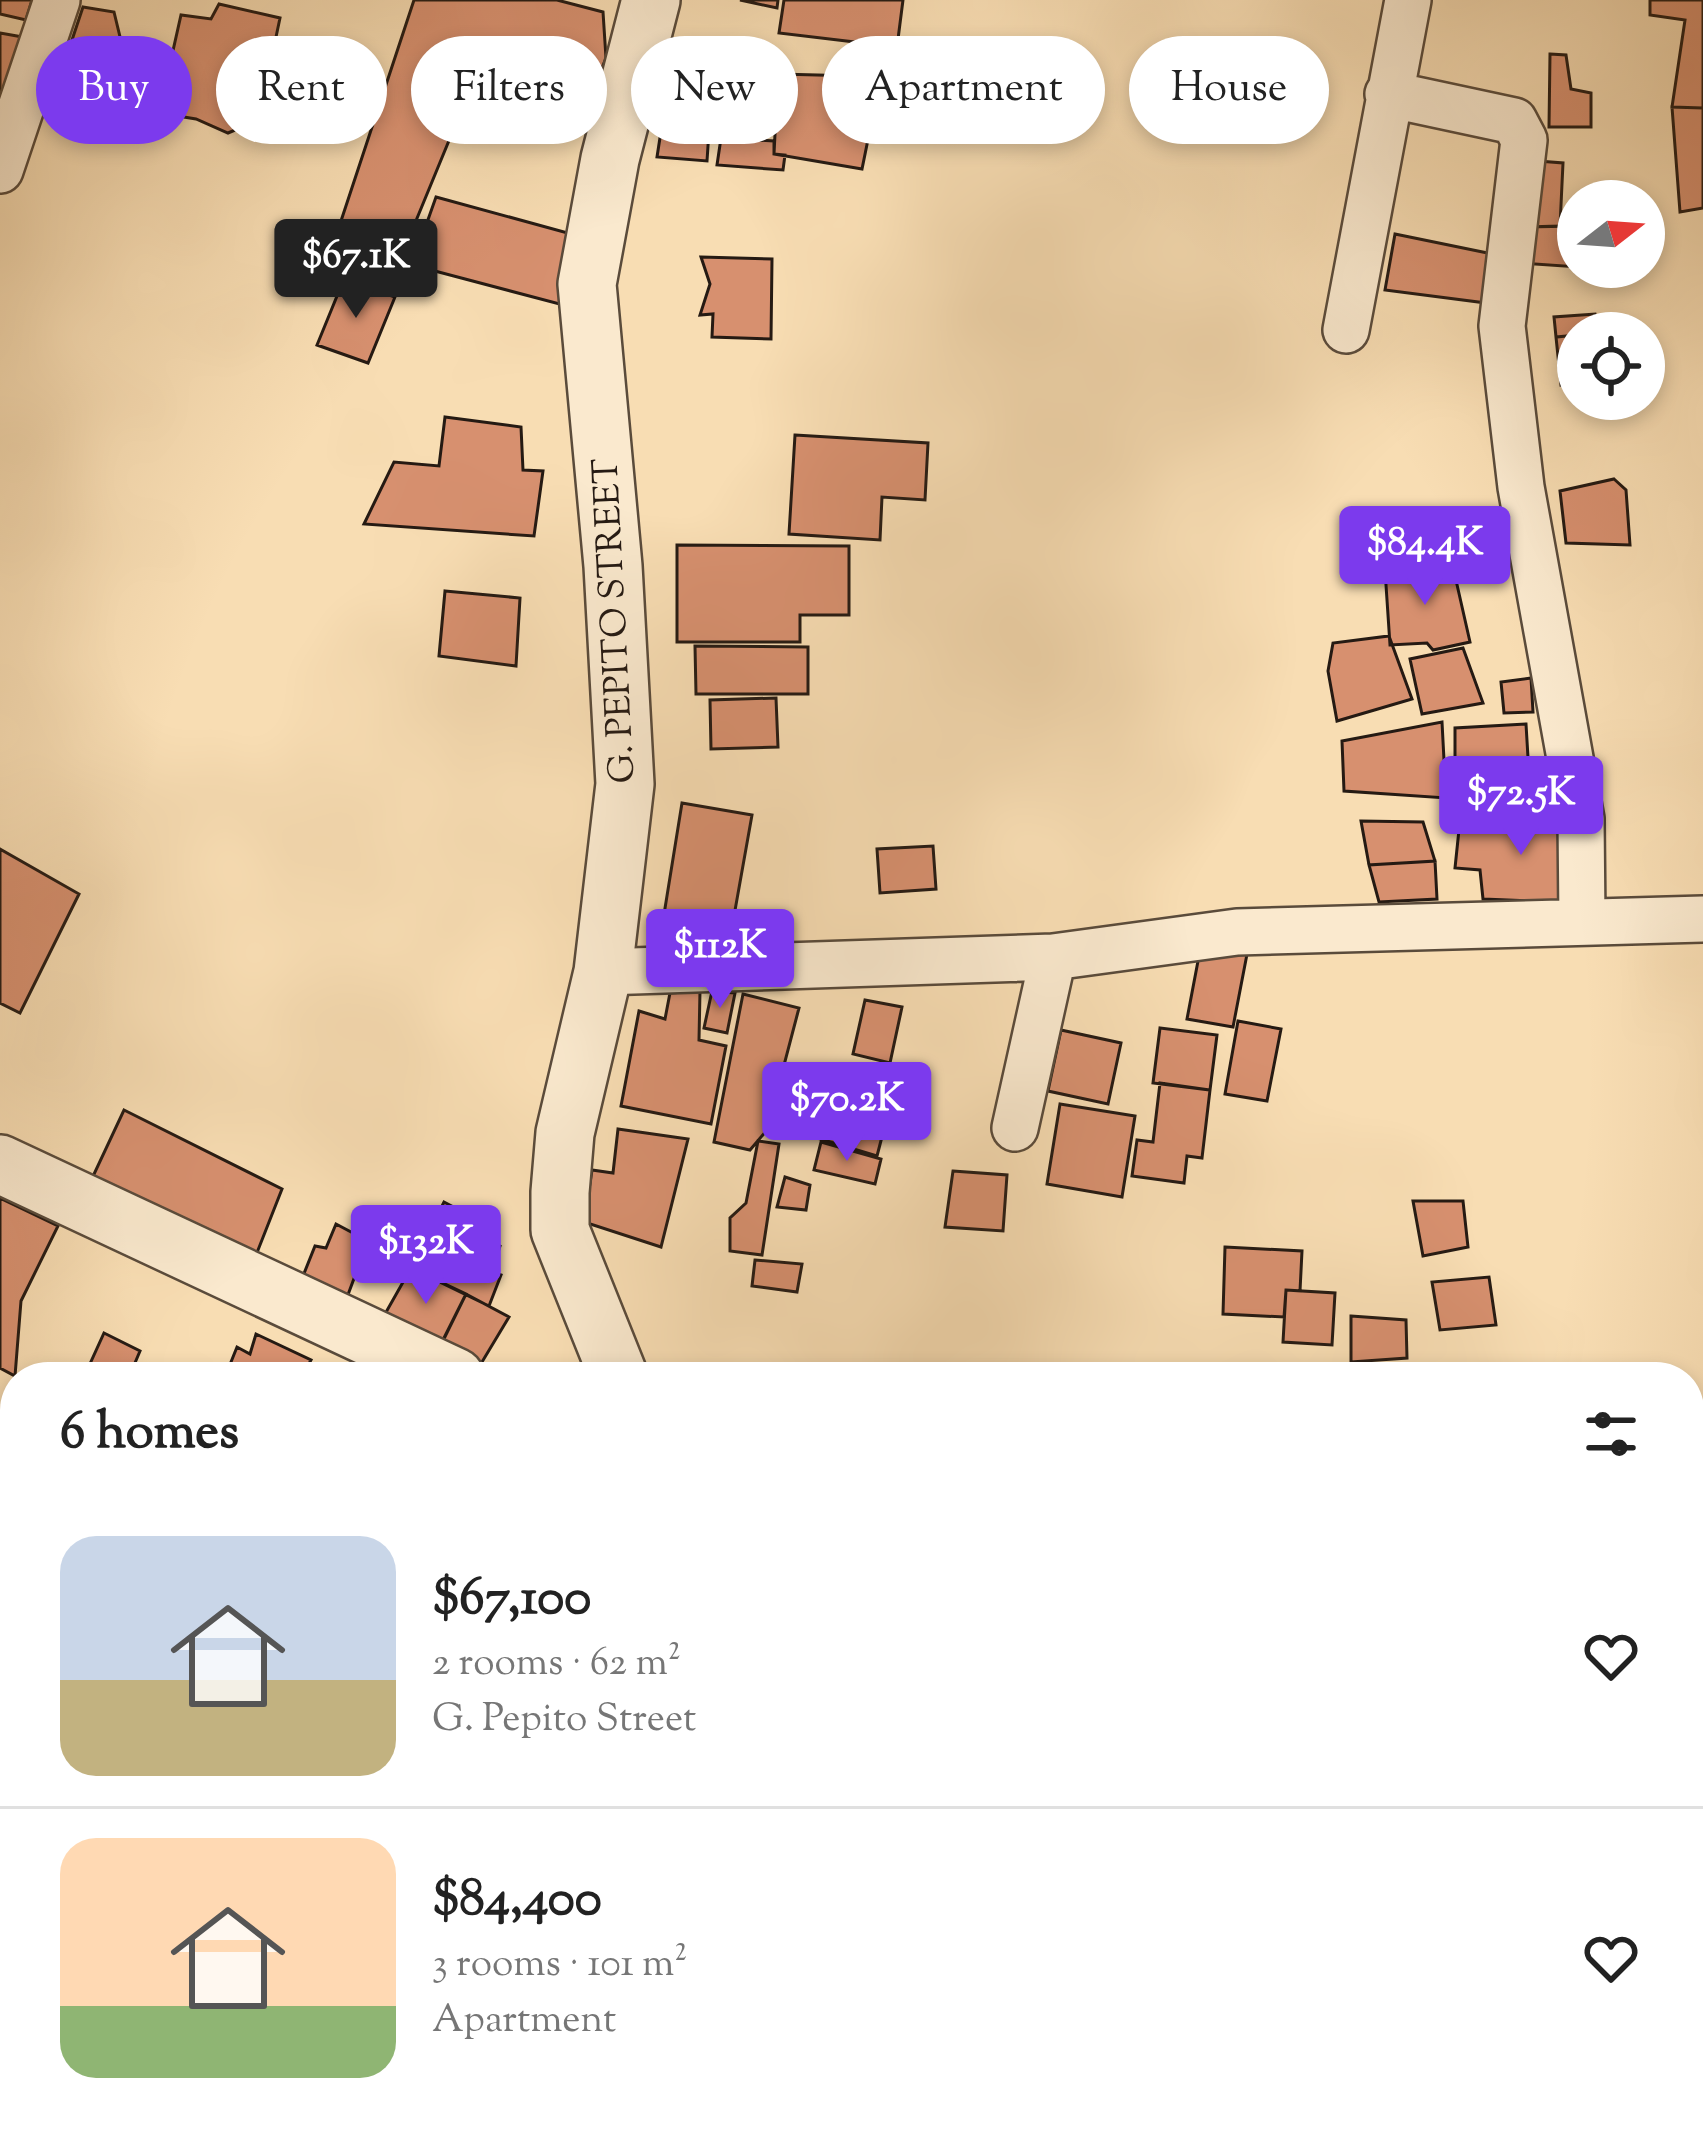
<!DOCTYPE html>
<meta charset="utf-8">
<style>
:root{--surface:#fff;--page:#f2f2f2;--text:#222;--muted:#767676;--line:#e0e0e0;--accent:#7c3aed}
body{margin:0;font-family:"Sorts Mill Goudy",serif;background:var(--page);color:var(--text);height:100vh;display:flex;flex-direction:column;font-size:45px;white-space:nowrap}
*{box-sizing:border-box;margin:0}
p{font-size:39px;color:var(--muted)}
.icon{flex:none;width:66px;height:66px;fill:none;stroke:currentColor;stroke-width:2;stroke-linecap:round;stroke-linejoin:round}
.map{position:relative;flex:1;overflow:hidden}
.drawer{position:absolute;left:0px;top:1362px;width:1704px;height:771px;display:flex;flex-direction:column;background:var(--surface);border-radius:48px 48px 0 0;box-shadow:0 6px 18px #0003}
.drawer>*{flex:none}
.top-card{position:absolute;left:36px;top:36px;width:1632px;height:108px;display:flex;gap:24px}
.needle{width:78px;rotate:73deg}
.tools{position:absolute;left:1557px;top:180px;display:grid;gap:24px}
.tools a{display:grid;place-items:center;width:108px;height:108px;border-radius:50%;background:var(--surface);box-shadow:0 6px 18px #0003;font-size:60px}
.price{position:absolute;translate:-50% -102px;padding:0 27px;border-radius:12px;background:var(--accent);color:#fff;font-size:39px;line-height:78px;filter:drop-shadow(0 3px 6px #0008)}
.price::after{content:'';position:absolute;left:50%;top:72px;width:36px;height:27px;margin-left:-18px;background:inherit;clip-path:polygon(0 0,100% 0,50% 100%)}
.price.on{background:#222;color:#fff}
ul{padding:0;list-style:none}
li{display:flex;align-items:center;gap:36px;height:300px;padding:0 60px}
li+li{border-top:3px solid var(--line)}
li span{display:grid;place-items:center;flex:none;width:336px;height:240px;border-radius:36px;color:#555}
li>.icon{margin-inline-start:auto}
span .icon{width:144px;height:144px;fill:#fffc;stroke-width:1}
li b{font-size:51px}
h2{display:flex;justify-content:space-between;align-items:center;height:144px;padding:0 60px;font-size:51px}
.tag{padding:0 42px;border-radius:54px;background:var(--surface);box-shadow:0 6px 18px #0003;font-size:42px;line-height:108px}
.tag.on{background:var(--accent);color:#fff}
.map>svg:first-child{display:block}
.building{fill:#d7906f;stroke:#251a13;stroke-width:3}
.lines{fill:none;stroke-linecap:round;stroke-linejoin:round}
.minor-casing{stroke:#5a4b3b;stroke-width:50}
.tertiary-casing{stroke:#5a4b3b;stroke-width:62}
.minor{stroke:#fae9ce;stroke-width:45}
.tertiary{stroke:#fae9ce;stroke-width:57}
.labels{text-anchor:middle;stroke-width:10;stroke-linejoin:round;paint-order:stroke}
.street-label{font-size:36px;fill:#251a13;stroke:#fae9ce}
</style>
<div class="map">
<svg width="1703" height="2132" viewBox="0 0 1703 2132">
<rect width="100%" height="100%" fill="#f8ddb3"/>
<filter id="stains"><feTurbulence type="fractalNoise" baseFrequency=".00167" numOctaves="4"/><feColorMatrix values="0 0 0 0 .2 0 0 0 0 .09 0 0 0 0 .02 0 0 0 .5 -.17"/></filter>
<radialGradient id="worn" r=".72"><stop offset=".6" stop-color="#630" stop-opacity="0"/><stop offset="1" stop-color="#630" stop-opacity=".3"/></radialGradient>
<path class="building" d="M 0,0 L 32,0 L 26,20 L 0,14 Z
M 414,0 L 557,0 L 603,12 L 606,58 L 584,113 L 469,92 L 406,245 L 339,227 Z
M 740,0 L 778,0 L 777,8 Z
M 784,0 L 903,0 L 897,47 L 779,33 Z
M 1650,0 L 1703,0 L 1703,108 L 1672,107 L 1685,20 L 1650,15 Z
M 219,4 L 280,18 L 264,94 L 251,102 L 245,126 L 228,133 L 196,119 L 159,113 L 181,15 L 211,19 Z
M 83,7 L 114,12 L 121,41 L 98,74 L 65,61 Z
M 0,33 L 28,38 L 0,115 Z
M 673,54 L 763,58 L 763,129 L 709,131 L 707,161 L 657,157 Z
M 1550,54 L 1566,55 L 1571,89 L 1591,93 L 1591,127 L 1549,127 Z
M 778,74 L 856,76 L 852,101 L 875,105 L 862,169 L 774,154 Z
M 1672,107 L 1703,108 L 1703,208 L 1680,212 Z
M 721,138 L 774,141 L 774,154 L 785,155 L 783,170 L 717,165 Z
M 1538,161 L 1563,163 L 1560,226 L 1525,227 Z
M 436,197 L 586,238 L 567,306 L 412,265 Z
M 1578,226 L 1578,267 L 1521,263 L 1525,227 Z
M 1395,234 L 1502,256 L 1494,304 L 1385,290 Z
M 701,257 L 772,259 L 771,339 L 712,337 L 713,314 L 700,315 L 710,284 Z
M 344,279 L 395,297 L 368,363 L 317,345 Z
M 1595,314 L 1598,333 L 1556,337 L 1554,317 Z
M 1578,335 L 1578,383 L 1561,385 L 1556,337 Z
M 445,417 L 521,427 L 523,470 L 543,471 L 534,536 L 364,524 L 394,462 L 439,466 Z
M 795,435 L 928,443 L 925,500 L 882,497 L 880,540 L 789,534 Z
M 1614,479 L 1626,490 L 1630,545 L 1566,543 L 1560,491 Z
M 677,545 L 849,546 L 849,615 L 800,615 L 800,642 L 677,642 Z
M 1453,567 L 1470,642 L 1433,650 L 1427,643 L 1390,645 L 1385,570 Z
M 445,591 L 520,598 L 516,666 L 439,656 Z
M 1389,636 L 1412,699 L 1337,721 L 1328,671 L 1333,643 Z
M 695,646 L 808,647 L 808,694 L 696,694 Z
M 1463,648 L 1483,703 L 1422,714 L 1410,659 Z
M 1531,678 L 1533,712 L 1504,713 L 1501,682 Z
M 776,698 L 778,747 L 711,749 L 710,700 Z
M 1442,722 L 1446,798 L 1344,791 L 1342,741 Z
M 1526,724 L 1530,791 L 1501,813 L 1455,811 L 1455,728 Z
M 682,803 L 752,815 L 729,944 L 661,933 Z
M 1574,819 L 1575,903 L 1483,899 L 1480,870 L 1455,868 L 1460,820 Z
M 1361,821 L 1423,822 L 1435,861 L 1369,865 Z
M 933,846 L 936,889 L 880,893 L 877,849 Z
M 0,849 L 79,894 L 20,1013 L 0,1003 Z
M 1435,861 L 1437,899 L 1379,902 L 1369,865 Z
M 1202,940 L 1248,949 L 1233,1027 L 1187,1019 Z
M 700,991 L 699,1040 L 726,1046 L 711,1124 L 621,1106 L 639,1011 L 665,1019 L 670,993 Z
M 712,991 L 735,993 L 727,1033 L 704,1028 Z
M 743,994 L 799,1008 L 767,1130 L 750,1150 L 714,1142 Z
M 865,1000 L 902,1007 L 890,1063 L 853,1054 Z
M 1238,1021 L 1281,1029 L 1267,1101 L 1225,1094 Z
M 1160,1028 L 1217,1035 L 1210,1090 L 1153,1083 Z
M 1061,1030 L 1121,1043 L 1108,1104 L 1048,1091 Z
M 1160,1083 L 1210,1090 L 1202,1158 L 1187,1156 L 1184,1183 L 1132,1176 L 1137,1140 L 1153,1142 Z
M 1060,1104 L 1135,1116 L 1122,1197 L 1047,1184 Z
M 124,1110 L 282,1189 L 249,1273 L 87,1189 Z
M 824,1114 L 884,1129 L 877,1156 L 817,1138 Z
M 618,1129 L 688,1139 L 661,1247 L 584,1222 L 592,1170 L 613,1173 Z
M 758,1141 L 779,1144 L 762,1255 L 730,1251 L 730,1218 L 746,1203 Z
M 821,1142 L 881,1159 L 875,1184 L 814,1170 Z
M 953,1171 L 1007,1175 L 1003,1231 L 945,1227 Z
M 785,1177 L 810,1185 L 806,1210 L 777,1207 Z
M 0,1198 L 58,1226 L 21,1301 L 15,1376 L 0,1368 Z
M 1413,1201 L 1463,1201 L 1468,1247 L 1423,1256 Z
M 444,1202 L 490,1226 L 487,1239 L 500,1246 L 492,1272 L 501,1275 L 489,1306 L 411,1268 Z
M 336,1224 L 368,1241 L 346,1300 L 301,1281 L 315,1246 L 326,1248 Z
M 1225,1247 L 1302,1251 L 1300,1291 L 1286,1290 L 1284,1317 L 1223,1314 Z
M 755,1260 L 802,1264 L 797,1292 L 752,1286 Z
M 411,1268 L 466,1294 L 439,1348 L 385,1314 Z
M 1489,1277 L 1496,1325 L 1440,1330 L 1432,1282 Z
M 1286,1290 L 1335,1293 L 1332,1345 L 1283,1342 Z
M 466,1294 L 509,1317 L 473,1377 L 433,1361 Z
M 1351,1316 L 1406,1320 L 1407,1358 L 1351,1362 Z
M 104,1333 L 140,1351 L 129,1377 L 84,1377 Z
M 256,1334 L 311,1360 L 302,1377 L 225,1377 L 237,1347 L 250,1354 Z
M 1689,2033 L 1703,2039 L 1701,2112 L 1689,2107 Z
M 150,2118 L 225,2118 L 220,2132 L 145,2132 Z
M 331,2118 L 430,2118 L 425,2132 L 326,2132 Z
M 576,2118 L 638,2118 L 634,2132 L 613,2132 Z
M 782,2121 L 803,2132 L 776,2132 Z"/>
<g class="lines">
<g class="minor-casing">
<path id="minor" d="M 1388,94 L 1514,121 L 1524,140 L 1502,326 L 1521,487 L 1581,819 L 1582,921
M 0,170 L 57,0
M 1346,330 L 1408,0
M 603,972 L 1053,957 L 1237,932 L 1703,919
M 1015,1128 L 1053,957
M 1689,1915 L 1703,1918
M 442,2132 L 446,2118
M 1136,2132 L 1141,2118"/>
</g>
<g class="tertiary-casing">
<path id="tertiary" d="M 0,1164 L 455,1377
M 619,1377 L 560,1230 L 560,1192 L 565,1133 L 603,972 L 625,784 L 613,566 L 587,284 L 610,159 L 651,0
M 715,2132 L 720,2118"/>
</g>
<use href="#minor" class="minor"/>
<use href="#tertiary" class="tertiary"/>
</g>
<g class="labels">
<g class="street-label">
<text transform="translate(612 621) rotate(-93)" y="13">G. PEPITO STREET</text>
</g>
</g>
<rect width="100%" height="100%" filter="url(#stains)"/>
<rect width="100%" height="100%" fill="url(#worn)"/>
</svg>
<div class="tools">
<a><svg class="needle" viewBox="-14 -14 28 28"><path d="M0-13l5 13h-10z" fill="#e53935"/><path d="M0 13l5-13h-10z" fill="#767676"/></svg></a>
<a><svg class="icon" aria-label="locate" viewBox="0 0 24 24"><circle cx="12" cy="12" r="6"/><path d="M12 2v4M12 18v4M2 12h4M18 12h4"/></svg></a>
</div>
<b class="price on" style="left:356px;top:321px">$67.1K</b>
<b class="price" style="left:1425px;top:608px">$84.4K</b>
<b class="price" style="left:1521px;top:858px">$72.5K</b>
<b class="price" style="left:720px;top:1011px">$112K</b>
<b class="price" style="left:847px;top:1164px">$70.2K</b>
<b class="price" style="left:426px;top:1307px">$132K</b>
<div class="top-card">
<a class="tag on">Buy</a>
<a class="tag">Rent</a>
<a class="tag">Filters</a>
<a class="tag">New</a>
<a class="tag">Apartment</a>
<a class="tag">House</a>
</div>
<section class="drawer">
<h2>6 homes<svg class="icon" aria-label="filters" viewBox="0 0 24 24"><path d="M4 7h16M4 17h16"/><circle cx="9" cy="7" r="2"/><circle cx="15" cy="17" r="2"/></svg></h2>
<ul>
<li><span style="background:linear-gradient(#c9d6e8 60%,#c2b280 0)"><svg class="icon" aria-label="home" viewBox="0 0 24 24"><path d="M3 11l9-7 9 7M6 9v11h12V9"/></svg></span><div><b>$67,100</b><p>2 rooms · 62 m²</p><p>G. Pepito Street</p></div><svg class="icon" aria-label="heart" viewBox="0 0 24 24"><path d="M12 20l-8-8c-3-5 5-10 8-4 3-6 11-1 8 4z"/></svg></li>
<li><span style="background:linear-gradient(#ffd9b3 70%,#8fb573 0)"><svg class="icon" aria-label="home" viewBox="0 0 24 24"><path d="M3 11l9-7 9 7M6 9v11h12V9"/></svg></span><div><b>$84,400</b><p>3 rooms · 101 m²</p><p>Apartment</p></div><svg class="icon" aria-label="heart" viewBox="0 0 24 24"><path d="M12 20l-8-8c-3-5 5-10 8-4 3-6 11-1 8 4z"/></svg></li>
</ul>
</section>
</div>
